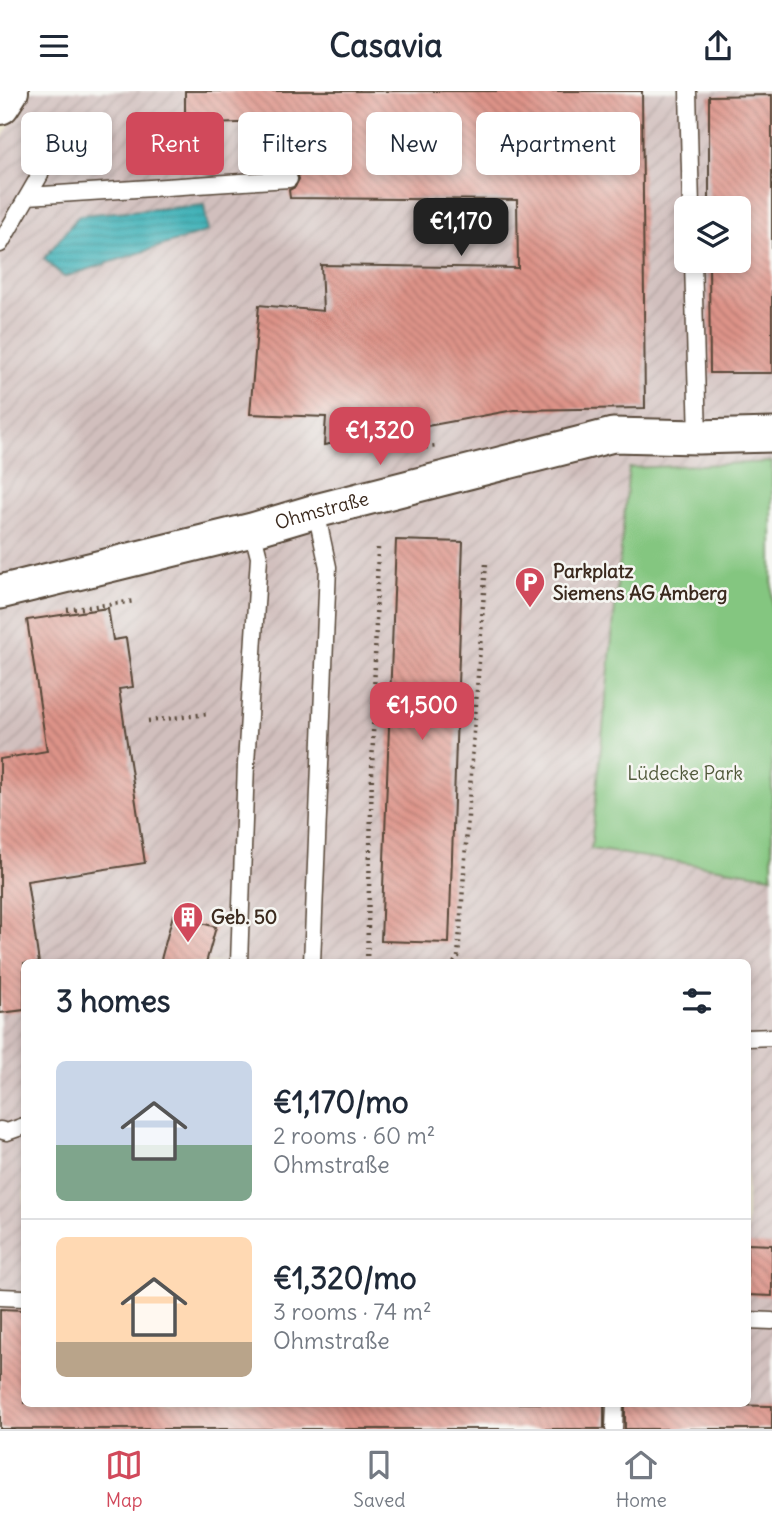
<!DOCTYPE html>
<meta charset="utf-8">
<style>
:root{--surface:#fff;--page:#f2f2f3;--text:#1f2937;--muted:#747a83;--line:#e0e1e3;--accent:#d1495b}
body{margin:0;font-family:Delius,sans-serif;background:var(--page);color:var(--text);height:100vh;display:flex;flex-direction:column;font-size:26px;white-space:nowrap}
*{box-sizing:border-box;margin:0}
p{font-size:23px;color:var(--muted)}
.icon{flex:none;width:38px;height:38px;fill:none;stroke:currentColor;stroke-width:2;stroke-linecap:round;stroke-linejoin:round}
.map{position:relative;flex:1;overflow:hidden}
.side{position:absolute;left:21px;top:868px;width:730px;height:448px;display:flex;flex-direction:column;background:var(--surface);border-radius:10px;box-shadow:0 4px 10px #0003}
.side>*{flex:none}
.hud{position:absolute;left:21px;top:21px;width:732px;height:63px;display:flex;gap:14px}
.controls{position:absolute;left:674px;top:105px;display:grid;gap:14px}
.controls a{display:grid;place-items:center;width:77px;height:77px;border-radius:10px;background:var(--surface);box-shadow:0 4px 10px #0003;font-size:35px}
.price{position:absolute;translate:-50% -60px;padding:0 16px;border-radius:14px;background:var(--accent);color:#fff;font-size:23px;line-height:46px;filter:drop-shadow(0 2px 4px #0008)}
.price::after{content:'';position:absolute;left:50%;top:42px;width:21px;height:16px;margin-left:-10px;background:inherit;clip-path:polygon(0 0,100% 0,50% 100%)}
.price.on{background:#222;color:#fff}
ul{padding:0;list-style:none}
li{display:flex;align-items:center;gap:21px;height:175px;padding:0 35px}
li+li{border-top:2px solid var(--line)}
li span{display:grid;place-items:center;flex:none;width:196px;height:140px;border-radius:10px;color:#555}
li>.icon{margin-inline-start:auto}
span .icon{width:84px;height:84px;fill:#fffc;stroke-width:1}
li b{font-size:30px}
h2{display:flex;justify-content:space-between;align-items:center;height:84px;padding:0 35px;font-size:30px}
.tag{padding:0 24px;border-radius:10px;background:var(--surface);box-shadow:0 4px 10px #0003;font-size:24px;line-height:63px}
.tag.on{background:var(--accent);color:#fff}
header{display:flex;justify-content:space-between;align-items:center;height:91px;padding:0 35px;background:var(--surface);font-size:32px;font-weight:800}
.tabs{display:flex;justify-content:space-around;align-items:center;height:98px;border-top:2px solid var(--line);background:var(--surface);font-size:19px;color:var(--muted)}
.tabs a{display:grid;justify-items:center;gap:4px}
.tabs .on{color:var(--accent)}
.map>svg:first-child{display:block}
.industrial{fill:url(#industrial-furrows);fill-rule:evenodd}
.park{fill:#84c680;stroke:#60784f;stroke-width:2}
.water{fill:url(#water-rules);stroke:#3f6e6c;stroke-width:2}
.building{fill:url(#building-back-hatch)}
.lines{fill:none;stroke-linecap:round;stroke-linejoin:round}
.lane-casing{stroke:#564637;stroke-width:19}
.street-casing{stroke:#564637;stroke-width:37}
.secondary-casing{stroke:#564637;stroke-width:42}
.path{stroke:#564637;stroke-width:4.5;stroke-dasharray:2 5;stroke-linecap:butt}
.lane{stroke:#fff;stroke-width:16}
.street{stroke:#fff;stroke-width:33}
.secondary{stroke:#fff;stroke-width:38}
.labels{text-anchor:middle;stroke-width:5;stroke-linejoin:round;paint-order:stroke}
.street-label{font-size:19px;fill:#3b2a1e;stroke:#f6f6f2}
.poi-label{font-size:19px;font-weight:bold;fill:#3b2a1e;stroke:#f6f6f2;text-anchor:start}
.park-label{font-size:19px;fill:#51593b;stroke:#f6f6f2}
</style>
<header><svg class="icon" aria-label="menu" viewBox="0 0 24 24"><path d="M4 6h16M4 12h16M4 18h16"/></svg>Casavia<svg class="icon" aria-label="share" viewBox="0 0 24 24"><path d="M12 15V3M7 8l5-5 5 5M5 13v7h14v-7"/></svg></header>
<div class="map">
<svg width="772" height="1338" viewBox="0 0 772 1338">
<defs>
<pattern id="industrial-furrows" width="10" height="10" patternUnits="userSpaceOnUse" patternTransform="scale(1.75)"><rect width="10" height="10" fill="#d1bfbd"/><path d="M-1 1l2-2M0 10L10 0M9 11l2-2" fill="none" stroke="#b4a4a2"/></pattern>
<pattern id="water-rules" width="6" height="5" patternUnits="userSpaceOnUse" patternTransform="scale(1.75)"><rect width="6" height="5" fill="#43b3b9"/><path d="M0 2.5h6" fill="none" stroke="#399296"/></pattern>
<pattern id="building-back-hatch" width="6" height="6" patternUnits="userSpaceOnUse" patternTransform="scale(1.75)"><rect width="6" height="6" fill="#dd9388"/><path d="M-1 5l2 2M0 0l6 6M5-1l2 2" fill="none" stroke="#b4786f"/></pattern>
</defs>
<rect width="100%" height="100%" fill="#f6f6f2"/>
<filter id="ink" filterUnits="userSpaceOnUse"><feTurbulence type="fractalNoise" baseFrequency=".0143" numOctaves="2"/><feDisplacementMap in="SourceGraphic" scale="14" xChannelSelector="R" yChannelSelector="G"/><feConvolveMatrix kernelMatrix="1 2 1 2 8 2 1 2 1" color-interpolation-filters="sRGB"/></filter>
<filter id="wash" filterUnits="userSpaceOnUse"><feTurbulence type="fractalNoise" baseFrequency=".00686" numOctaves="4" result="noise"/><feDisplacementMap in="SourceGraphic" scale="28" xChannelSelector="R" yChannelSelector="G"/><feGaussianBlur stdDeviation="1.57" result="paint"/><feColorMatrix in="noise" values="0 0 0 0 0 0 0 0 0 0 0 0 0 0 0 0 0 1.4 0 .05"/><feComposite in="paint" operator="in"/></filter>
<g filter="url(#wash)">
<rect width="100%" height="100%" fill="#ece4c7"/>
<path class="industrial" d="M 30,0 L 772,0 L 772,1338 L 0,1338 L 0,50 ZM 686,117 L 738,117 L 738,170 L 686,170 ZM 24,872 L 747,872 L 747,1312 L 24,1312 Z"/>
<path class="park" d="M 772,371 L 772,785 L 591,758 L 629,377 Z"/>
<path class="water" d="M 204,114 L 208,140 L 64,186 L 44,168 L 79,124 Z"/>
<g id="blocks">
<path class="building" d="M 185,0 L 642,0 L 645,317 L 514,319 L 324,354 L 326,326 L 250,323 L 259,214 L 323,220 L 321,174 L 518,177 L 517,109 L 290,107 L 289,99 L 295,96 L 299,88 L 297,82 L 289,78 L 288,30 L 185,34 Z
M 772,4 L 772,282 L 710,282 L 709,170 L 738,170 L 738,117 L 709,117 L 709,5 Z
M 396,449 L 463,451 L 449,852 L 381,850 Z
M 108,517 L 113,549 L 126,547 L 133,596 L 119,598 L 145,772 L 27,790 L 39,872 L 24,872 L 24,919 L 0,922 L 0,668 L 47,660 L 27,529 Z
M 173,824 L 216,836 L 206,872 L 160,872 Z
M 747,1153 L 772,1154 L 772,1205 L 747,1204 Z
M 0,1218 L 24,1219 L 24,1312 L 604,1312 L 604,1338 L 0,1338 Z
M 625,1312 L 772,1315 L 772,1338 L 625,1338 Z"/>
</g>
</g>
<g filter="url(#ink)">
<use href="#blocks" fill-opacity="0" stroke="#564637" stroke-width="2"/>
<g class="lines">
<g class="lane-casing">
<path id="lane" d="M 688,0 L 691,117
M 28,105 L 289,88
M 0,153 L 40,84
M 693,170 L 698,346
M 239,872 L 246,673 L 259,466 L 252,439
M 312,872 L 328,476 L 316,420
M 747,947 L 772,946
M 0,1039 L 7,1041 L 24,1035
M 0,1206 L 24,1207
M 747,1229 L 772,1230
M 614,1338 L 615,1312"/>
</g>
<g class="street-casing">
<g id="street">
<path id="s1" d="M 0,501 L 252,439 L 316,420 L 613,344 L 698,346 L 772,344"/>
</g>
</g>
<g class="secondary-casing">
<path id="secondary" d="M 0,14 L 9,0"/>
</g>
<path class="path" d="M 406,339 L 421,357 L 436,355
M 67,519 L 135,510
M 148,630 L 208,623
M 367,872 L 378,456
M 454,872 L 458,866 L 486,472"/>
<use href="#lane" class="lane"/>
<use href="#street" class="street"/>
<use href="#secondary" class="secondary"/>
</g>
</g>
<defs>
<g id="parking-pin" transform="scale(1.575)"><path d="M0 17L-7.5 6A9.5 9.5 0 1 1 7.5 6Z" fill="#d1495b" stroke="#f6f6f2"/><path d="M-3.5-5.5H1a3.5 3.5 0 0 1 0 7H-1V5.5H-3.5ZM-1-3.4V-.6H.8a1.4 1.4 0 0 0 0-2.8Z" fill="#fff"/></g>
<g id="building-pin" transform="scale(1.575)"><path d="M0 17L-7.5 6A9.5 9.5 0 1 1 7.5 6Z" fill="#d1495b" stroke="#f6f6f2"/><path d="M-4-6H4V6H1V3H-1V6H-4ZM-2.5-4.3h1.7v1.8h-1.7ZM.8-4.3h1.7v1.8H.8ZM-2.5-1h1.7V.8h-1.7ZM.8-1h1.7V.8H.8Z" fill="#fff"/></g>
</defs>
<g fill-rule="evenodd">
<use href="#parking-pin" x="530" y="491"/>
<use href="#building-pin" x="188" y="826"/>
</g>
<g class="labels">
<g class="street-label">
<text dy="7" stroke="none"><textPath href="#s1" startOffset="332">Ohmstraße</textPath></text>
</g>
<g class="poi-label">
<text x="553" y="487">Parkplatz<tspan x="553" dy="22">Siemens AG Amberg</tspan></text>
<text x="211" y="833">Geb. 50</text>
</g>
<g class="park-label">
<text x="685" y="689">Lüdecke Park</text>
</g>
</g>
</svg>
<div class="controls">
<a><svg class="icon" aria-label="layers" viewBox="0 0 24 24"><path d="M12 4l9 5-9 5-9-5zM3 14l9 5 9-5"/></svg></a>
</div>
<b class="price on" style="left:461px;top:167px">€1,170</b>
<b class="price" style="left:380px;top:376px">€1,320</b>
<b class="price" style="left:422px;top:651px">€1,500</b>
<div class="hud">
<a class="tag">Buy</a>
<a class="tag on">Rent</a>
<a class="tag">Filters</a>
<a class="tag">New</a>
<a class="tag">Apartment</a>
</div>
<section class="side">
<h2>3 homes<svg class="icon" aria-label="filters" viewBox="0 0 24 24"><path d="M4 7h16M4 17h16"/><circle cx="9" cy="7" r="2"/><circle cx="15" cy="17" r="2"/></svg></h2>
<ul>
<li><span style="background:linear-gradient(#c9d6e8 60%,#7fa58c 0)"><svg class="icon" aria-label="home" viewBox="0 0 24 24"><path d="M3 11l9-7 9 7M6 9v11h12V9"/></svg></span><div><b>€1,170/mo</b><p>2 rooms · 60 m²</p><p>Ohmstraße</p></div></li>
<li><span style="background:linear-gradient(#ffd9b3 75%,#b9a48a 0)"><svg class="icon" aria-label="home" viewBox="0 0 24 24"><path d="M3 11l9-7 9 7M6 9v11h12V9"/></svg></span><div><b>€1,320/mo</b><p>3 rooms · 74 m²</p><p>Ohmstraße</p></div></li>
</ul>
</section>
</div>
<nav class="tabs">
<a class="on"><svg class="icon" aria-label="map" viewBox="0 0 24 24"><path d="M3 6l6-2 6 2 6-2v14l-6 2-6-2-6 2zM9 4v14M15 6v14"/></svg>Map</a>
<a><svg class="icon" aria-label="saved" viewBox="0 0 24 24"><path d="M7 4h10v16l-5-4-5 4z"/></svg>Saved</a>
<a><svg class="icon" aria-label="home" viewBox="0 0 24 24"><path d="M3 11l9-7 9 7M6 9v11h12V9"/></svg>Home</a>
</nav>
